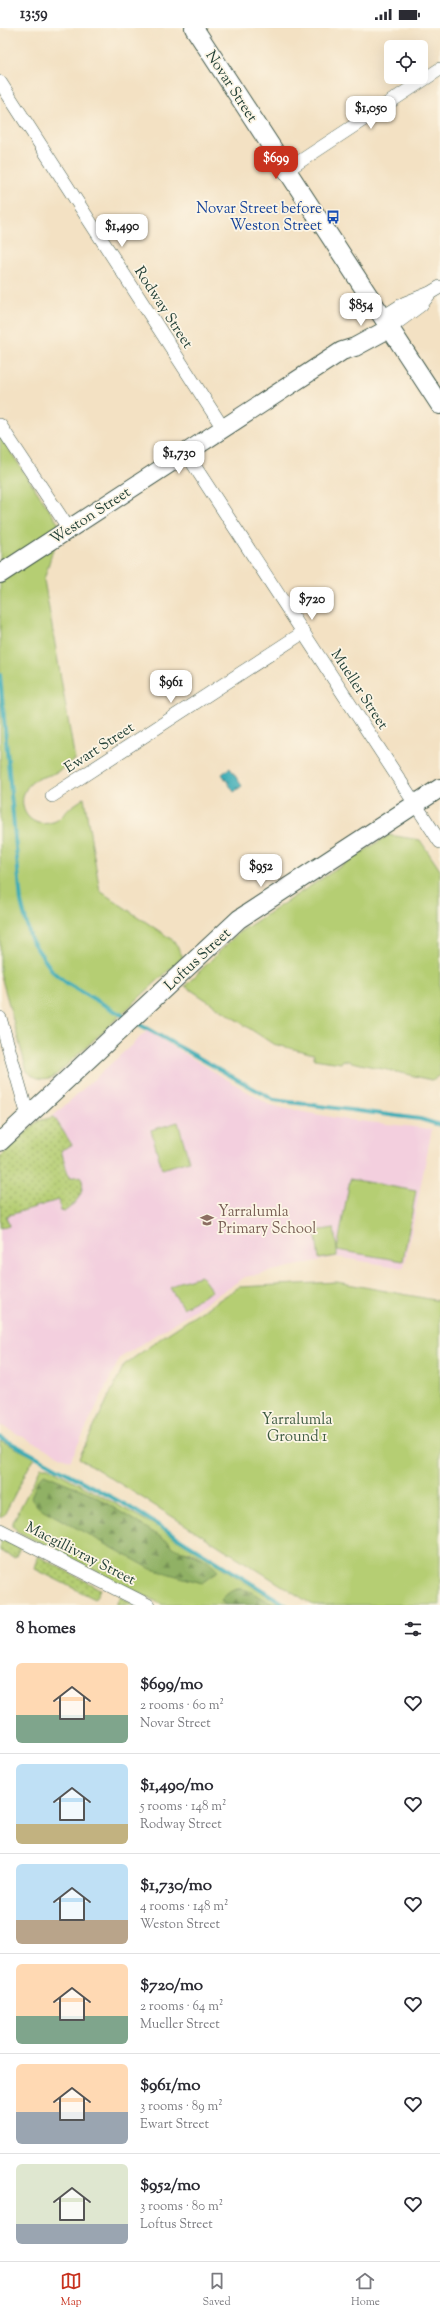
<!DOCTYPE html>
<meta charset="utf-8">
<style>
:root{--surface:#fff;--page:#f7f7f7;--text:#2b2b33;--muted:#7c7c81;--line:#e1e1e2;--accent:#c8321e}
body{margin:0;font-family:"Sorts Mill Goudy",serif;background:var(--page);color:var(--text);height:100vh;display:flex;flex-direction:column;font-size:15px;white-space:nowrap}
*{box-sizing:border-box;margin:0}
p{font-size:13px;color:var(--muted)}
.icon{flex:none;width:22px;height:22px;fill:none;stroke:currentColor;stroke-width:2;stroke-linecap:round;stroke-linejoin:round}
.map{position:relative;height:1577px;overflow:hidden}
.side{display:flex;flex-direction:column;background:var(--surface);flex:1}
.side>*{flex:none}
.tools{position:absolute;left:384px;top:12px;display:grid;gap:8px}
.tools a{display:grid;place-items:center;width:44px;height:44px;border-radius:6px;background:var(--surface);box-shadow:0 4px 16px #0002;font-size:20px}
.price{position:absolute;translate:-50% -34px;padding:0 9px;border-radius:8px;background:#fff;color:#222;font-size:13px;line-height:26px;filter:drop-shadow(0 1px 2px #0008)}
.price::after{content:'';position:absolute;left:50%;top:24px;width:12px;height:9px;margin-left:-6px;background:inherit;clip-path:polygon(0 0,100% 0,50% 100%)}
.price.active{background:var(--accent);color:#fff}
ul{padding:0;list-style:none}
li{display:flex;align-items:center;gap:12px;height:100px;padding:0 16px}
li+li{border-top:1px solid var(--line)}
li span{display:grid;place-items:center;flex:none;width:112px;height:80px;border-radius:6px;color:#555}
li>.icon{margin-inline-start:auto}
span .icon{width:48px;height:48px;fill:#fffc;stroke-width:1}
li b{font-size:17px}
h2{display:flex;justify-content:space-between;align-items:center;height:48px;padding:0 16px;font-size:17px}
.status{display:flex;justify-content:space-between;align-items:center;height:28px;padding:0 20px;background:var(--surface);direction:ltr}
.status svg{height:11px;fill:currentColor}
.tab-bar{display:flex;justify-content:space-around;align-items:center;height:56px;border-top:1px solid var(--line);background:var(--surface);font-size:11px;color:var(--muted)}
.tab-bar a{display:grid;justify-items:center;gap:2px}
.tab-bar .active{color:var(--accent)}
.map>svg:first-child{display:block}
.built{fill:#f3cfde}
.grass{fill:url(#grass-dots);stroke:#6a8654}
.forest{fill:url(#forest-firs);stroke:#58774c}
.park{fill:#b5ce73;stroke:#6a8654;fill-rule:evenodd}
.water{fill:url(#water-ripples);stroke:#2d7475}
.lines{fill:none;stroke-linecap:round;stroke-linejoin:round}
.stream{stroke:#3bacb6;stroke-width:4}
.street-casing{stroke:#3f5649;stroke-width:14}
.secondary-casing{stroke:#3f5649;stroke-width:20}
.street{stroke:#fff;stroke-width:13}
.secondary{stroke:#fff;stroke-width:18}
.labels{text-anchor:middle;stroke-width:3.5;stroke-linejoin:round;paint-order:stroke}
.street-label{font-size:15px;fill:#1f3d34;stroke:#fcf5e5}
.transit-label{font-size:15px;fill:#164399;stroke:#fcf5e5;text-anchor:end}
.education-label{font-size:15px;fill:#785e54;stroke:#fcf5e5;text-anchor:start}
.park-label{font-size:15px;fill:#3d5a41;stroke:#fcf5e5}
</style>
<div class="status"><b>13:59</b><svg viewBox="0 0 49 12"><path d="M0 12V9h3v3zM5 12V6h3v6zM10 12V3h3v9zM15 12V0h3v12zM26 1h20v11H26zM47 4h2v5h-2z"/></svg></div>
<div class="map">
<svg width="440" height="1577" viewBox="0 0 440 1577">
<defs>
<pattern id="grass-dots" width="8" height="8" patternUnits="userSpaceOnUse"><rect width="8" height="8" fill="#b5ce73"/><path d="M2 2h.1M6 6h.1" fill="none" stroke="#93a85f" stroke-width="1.8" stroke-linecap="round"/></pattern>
<pattern id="forest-firs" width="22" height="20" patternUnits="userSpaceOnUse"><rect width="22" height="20" fill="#90b165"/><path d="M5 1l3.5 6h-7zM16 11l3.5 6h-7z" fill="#759154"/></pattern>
<pattern id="water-ripples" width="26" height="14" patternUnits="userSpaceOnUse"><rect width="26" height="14" fill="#3bacb6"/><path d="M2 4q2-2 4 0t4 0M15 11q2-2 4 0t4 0" fill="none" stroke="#318d95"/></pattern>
</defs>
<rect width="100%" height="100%" fill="#fcf5e5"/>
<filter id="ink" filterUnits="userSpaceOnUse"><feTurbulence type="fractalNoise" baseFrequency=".025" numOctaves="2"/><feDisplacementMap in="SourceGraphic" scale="8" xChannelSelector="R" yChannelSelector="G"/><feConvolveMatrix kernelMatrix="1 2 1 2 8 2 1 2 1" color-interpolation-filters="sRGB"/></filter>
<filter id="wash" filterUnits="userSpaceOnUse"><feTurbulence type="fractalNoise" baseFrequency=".012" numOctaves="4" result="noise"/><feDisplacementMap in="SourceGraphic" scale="16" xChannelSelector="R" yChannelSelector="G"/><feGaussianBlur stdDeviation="0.9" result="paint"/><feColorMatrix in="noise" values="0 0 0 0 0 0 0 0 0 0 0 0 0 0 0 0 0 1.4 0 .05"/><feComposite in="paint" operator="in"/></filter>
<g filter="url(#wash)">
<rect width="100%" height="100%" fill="#f3e1c3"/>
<path class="built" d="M 147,1003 L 271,1078 L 342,1091 L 432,1101 L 404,1240 L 336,1229 L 245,1249 L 120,1330 L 70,1433 L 0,1397 L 0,1136 Z"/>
<path class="grass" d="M 54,1089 L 72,1117 L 61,1122 L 69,1150 L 80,1148 C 88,1161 76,1176 65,1183 L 61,1182 L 58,1172 L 6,1188 L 9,1198 L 0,1200 L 0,1129 L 38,1093 Z
M 0,1511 L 20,1520 L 15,1530 L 0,1523 Z
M 38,1528 L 100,1561 L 95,1571 L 35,1541 Z
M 120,1569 L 135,1577 L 116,1577 Z"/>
<path class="forest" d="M 44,1446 L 90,1465 L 169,1514 L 171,1518 L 207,1532 L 218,1543 L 202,1555 L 151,1541 L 38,1479 L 31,1470 L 37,1453 Z
M 245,1560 L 273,1577 L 225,1577 L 221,1572 L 229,1563 Z"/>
<path class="park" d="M 0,408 L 60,498 L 44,552 L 75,732 C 69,736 62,742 55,745 C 46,749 37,749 30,756 C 13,773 27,803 53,794 C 60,792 63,786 69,781 C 73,777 79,774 84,770 L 100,863 L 174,913 L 183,929 L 56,1047 C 46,1053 36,1052 27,1043 L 0,944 Z
M 389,807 L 420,812 L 440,842 L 440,1047 L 432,1052 L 343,1032 L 341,1035 L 314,1031 L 314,1026 L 273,1016 L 185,958 L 238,905 Z
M 178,1094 L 189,1133 L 162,1141 L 151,1102 Z
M 350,1151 L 416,1163 L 403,1233 L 337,1222 L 337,1228 L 319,1231 L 315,1203 L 334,1200 L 337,1222 Z
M 201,1248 L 212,1263 L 183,1280 L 170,1260 L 179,1254 Z
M 337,1254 L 440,1273 L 440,1577 L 313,1577 L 79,1430 L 124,1337 L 164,1308 L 239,1259 Z
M 0,1412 L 34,1429 L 4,1487 L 0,1490 Z
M 41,1439 L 48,1439 L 158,1499 L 282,1577 C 257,1577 245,1544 221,1572 L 225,1577 L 163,1577 L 18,1504 L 13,1498 L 13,1494 ZM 44,1446 L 90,1465 L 169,1514 L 171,1518 C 178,1523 181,1522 188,1524 C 200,1526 210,1535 218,1543 L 202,1555 L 151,1541 L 38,1479 L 31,1470 L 37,1453 Z"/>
<path class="water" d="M 230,740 L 242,758 L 234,764 L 222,746 Z"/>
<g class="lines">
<path class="stream" d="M 0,647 L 21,874 L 31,912 L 53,944 L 68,956 L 127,990
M 135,994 L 274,1072 L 420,1091 L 440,1097
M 0,1409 L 126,1477 L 286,1577"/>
</g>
</g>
<g filter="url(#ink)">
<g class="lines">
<g class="street-casing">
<path id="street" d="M 0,54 L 223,400
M 287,142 L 440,41
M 383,289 L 405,275 L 430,265 L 440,259
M 390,300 L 421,277 L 430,265
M 0,397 L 69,501
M 186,425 L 440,814
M 52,768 L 304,604
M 0,990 L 28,1088
M 0,1502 L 148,1577"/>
</g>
<g class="secondary-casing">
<path id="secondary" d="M 194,0 L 440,377
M 0,546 L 342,323 L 355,319 L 390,300
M 0,1114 L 239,891 L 440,760"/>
</g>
<use href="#street" class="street"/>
<use href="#secondary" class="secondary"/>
</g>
</g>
<defs>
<g id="bus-bare" transform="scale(1.08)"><path d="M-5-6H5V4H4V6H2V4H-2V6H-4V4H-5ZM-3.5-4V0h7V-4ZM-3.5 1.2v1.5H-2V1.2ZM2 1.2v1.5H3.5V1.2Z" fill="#1a4fb4" stroke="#fcf5e5" stroke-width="2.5" paint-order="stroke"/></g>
<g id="school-bare" transform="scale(1.08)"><path d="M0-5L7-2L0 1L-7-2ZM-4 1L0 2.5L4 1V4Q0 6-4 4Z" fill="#8d6e63" stroke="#fcf5e5" stroke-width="2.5" paint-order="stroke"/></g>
</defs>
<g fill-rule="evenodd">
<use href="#bus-bare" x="333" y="189"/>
<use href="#school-bare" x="207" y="1192"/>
</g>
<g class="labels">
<g class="street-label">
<text transform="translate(232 58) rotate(57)" y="5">Novar Street</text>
<text transform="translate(164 279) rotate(57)" y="5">Rodway Street</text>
<text transform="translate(90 487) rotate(-33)" y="5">Weston Street</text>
<text transform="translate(360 661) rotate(57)" y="5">Mueller Street</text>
<text transform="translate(99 719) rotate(-33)" y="5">Ewart Street</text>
<text transform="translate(197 931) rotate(-43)" y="5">Loftus Street</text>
<text transform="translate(81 1525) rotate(27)" y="5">Macgillivray Street</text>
</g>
<g class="transit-label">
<text x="322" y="185">Novar Street before<tspan x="322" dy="17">Weston Street</tspan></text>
</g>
<g class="education-label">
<text x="218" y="1188">Yarralumla<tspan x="218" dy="17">Primary School</tspan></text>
</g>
<g class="park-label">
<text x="297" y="1396">Yarralumla<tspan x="297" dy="17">Ground 1</tspan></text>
</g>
</g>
</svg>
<div class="tools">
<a><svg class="icon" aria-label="locate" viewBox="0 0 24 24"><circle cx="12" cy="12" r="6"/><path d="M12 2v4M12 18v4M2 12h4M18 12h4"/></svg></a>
</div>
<b class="price" style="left:371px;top:102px">$1,050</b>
<b class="price active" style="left:276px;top:152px">$699</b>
<b class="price" style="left:122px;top:220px">$1,490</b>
<b class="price" style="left:361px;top:299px">$854</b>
<b class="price" style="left:179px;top:447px">$1,730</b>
<b class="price" style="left:312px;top:593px">$720</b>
<b class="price" style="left:171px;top:676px">$961</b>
<b class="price" style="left:261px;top:860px">$952</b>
</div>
<section class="side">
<h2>8 homes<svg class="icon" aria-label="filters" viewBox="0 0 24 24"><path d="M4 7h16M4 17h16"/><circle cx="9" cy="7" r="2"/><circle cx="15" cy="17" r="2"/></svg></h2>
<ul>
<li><span style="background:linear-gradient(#ffd9b3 65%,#7fa58c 0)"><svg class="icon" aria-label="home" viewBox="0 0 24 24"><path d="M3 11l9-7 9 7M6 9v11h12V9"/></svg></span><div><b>$699/mo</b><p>2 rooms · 60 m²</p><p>Novar Street</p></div><svg class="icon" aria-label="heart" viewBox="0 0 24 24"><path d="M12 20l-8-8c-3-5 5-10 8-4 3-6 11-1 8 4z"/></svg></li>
<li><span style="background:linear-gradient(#bfe0f5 75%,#c2b280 0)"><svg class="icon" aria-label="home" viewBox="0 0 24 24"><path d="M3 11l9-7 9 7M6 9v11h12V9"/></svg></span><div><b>$1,490/mo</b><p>5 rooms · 148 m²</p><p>Rodway Street</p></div><svg class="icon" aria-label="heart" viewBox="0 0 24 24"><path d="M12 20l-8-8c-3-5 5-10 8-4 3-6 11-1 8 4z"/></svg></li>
<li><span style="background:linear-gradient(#bfe0f5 70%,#b9a48a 0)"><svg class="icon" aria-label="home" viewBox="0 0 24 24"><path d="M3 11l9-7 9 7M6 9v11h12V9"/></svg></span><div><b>$1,730/mo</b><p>4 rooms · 148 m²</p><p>Weston Street</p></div><svg class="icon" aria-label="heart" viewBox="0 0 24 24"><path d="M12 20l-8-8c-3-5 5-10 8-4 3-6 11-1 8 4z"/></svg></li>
<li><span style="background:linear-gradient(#ffd9b3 65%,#7fa58c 0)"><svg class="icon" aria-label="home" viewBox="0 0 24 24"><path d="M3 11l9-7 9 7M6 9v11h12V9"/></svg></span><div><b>$720/mo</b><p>2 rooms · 64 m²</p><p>Mueller Street</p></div><svg class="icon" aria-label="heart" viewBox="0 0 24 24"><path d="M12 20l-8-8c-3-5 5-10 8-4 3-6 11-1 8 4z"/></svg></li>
<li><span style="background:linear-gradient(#ffd9b3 60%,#9aa5b1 0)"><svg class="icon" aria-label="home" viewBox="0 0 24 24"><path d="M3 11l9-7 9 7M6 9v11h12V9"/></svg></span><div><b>$961/mo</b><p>3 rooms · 89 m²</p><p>Ewart Street</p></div><svg class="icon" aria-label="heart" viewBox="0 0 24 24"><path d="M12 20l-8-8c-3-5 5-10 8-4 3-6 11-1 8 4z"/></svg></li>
<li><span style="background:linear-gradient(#dfe7d0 75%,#9aa5b1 0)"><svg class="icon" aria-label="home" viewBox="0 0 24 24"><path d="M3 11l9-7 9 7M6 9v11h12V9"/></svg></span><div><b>$952/mo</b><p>3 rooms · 80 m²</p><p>Loftus Street</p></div><svg class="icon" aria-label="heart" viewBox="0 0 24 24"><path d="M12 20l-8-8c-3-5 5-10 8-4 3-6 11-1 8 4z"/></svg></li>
</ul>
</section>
<nav class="tab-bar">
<a class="active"><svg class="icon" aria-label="map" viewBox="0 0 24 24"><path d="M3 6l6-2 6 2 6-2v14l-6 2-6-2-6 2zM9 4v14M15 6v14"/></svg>Map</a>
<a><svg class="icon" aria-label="saved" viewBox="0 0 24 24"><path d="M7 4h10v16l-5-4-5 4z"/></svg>Saved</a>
<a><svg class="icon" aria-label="home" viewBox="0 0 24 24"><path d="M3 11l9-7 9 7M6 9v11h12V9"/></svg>Home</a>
</nav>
